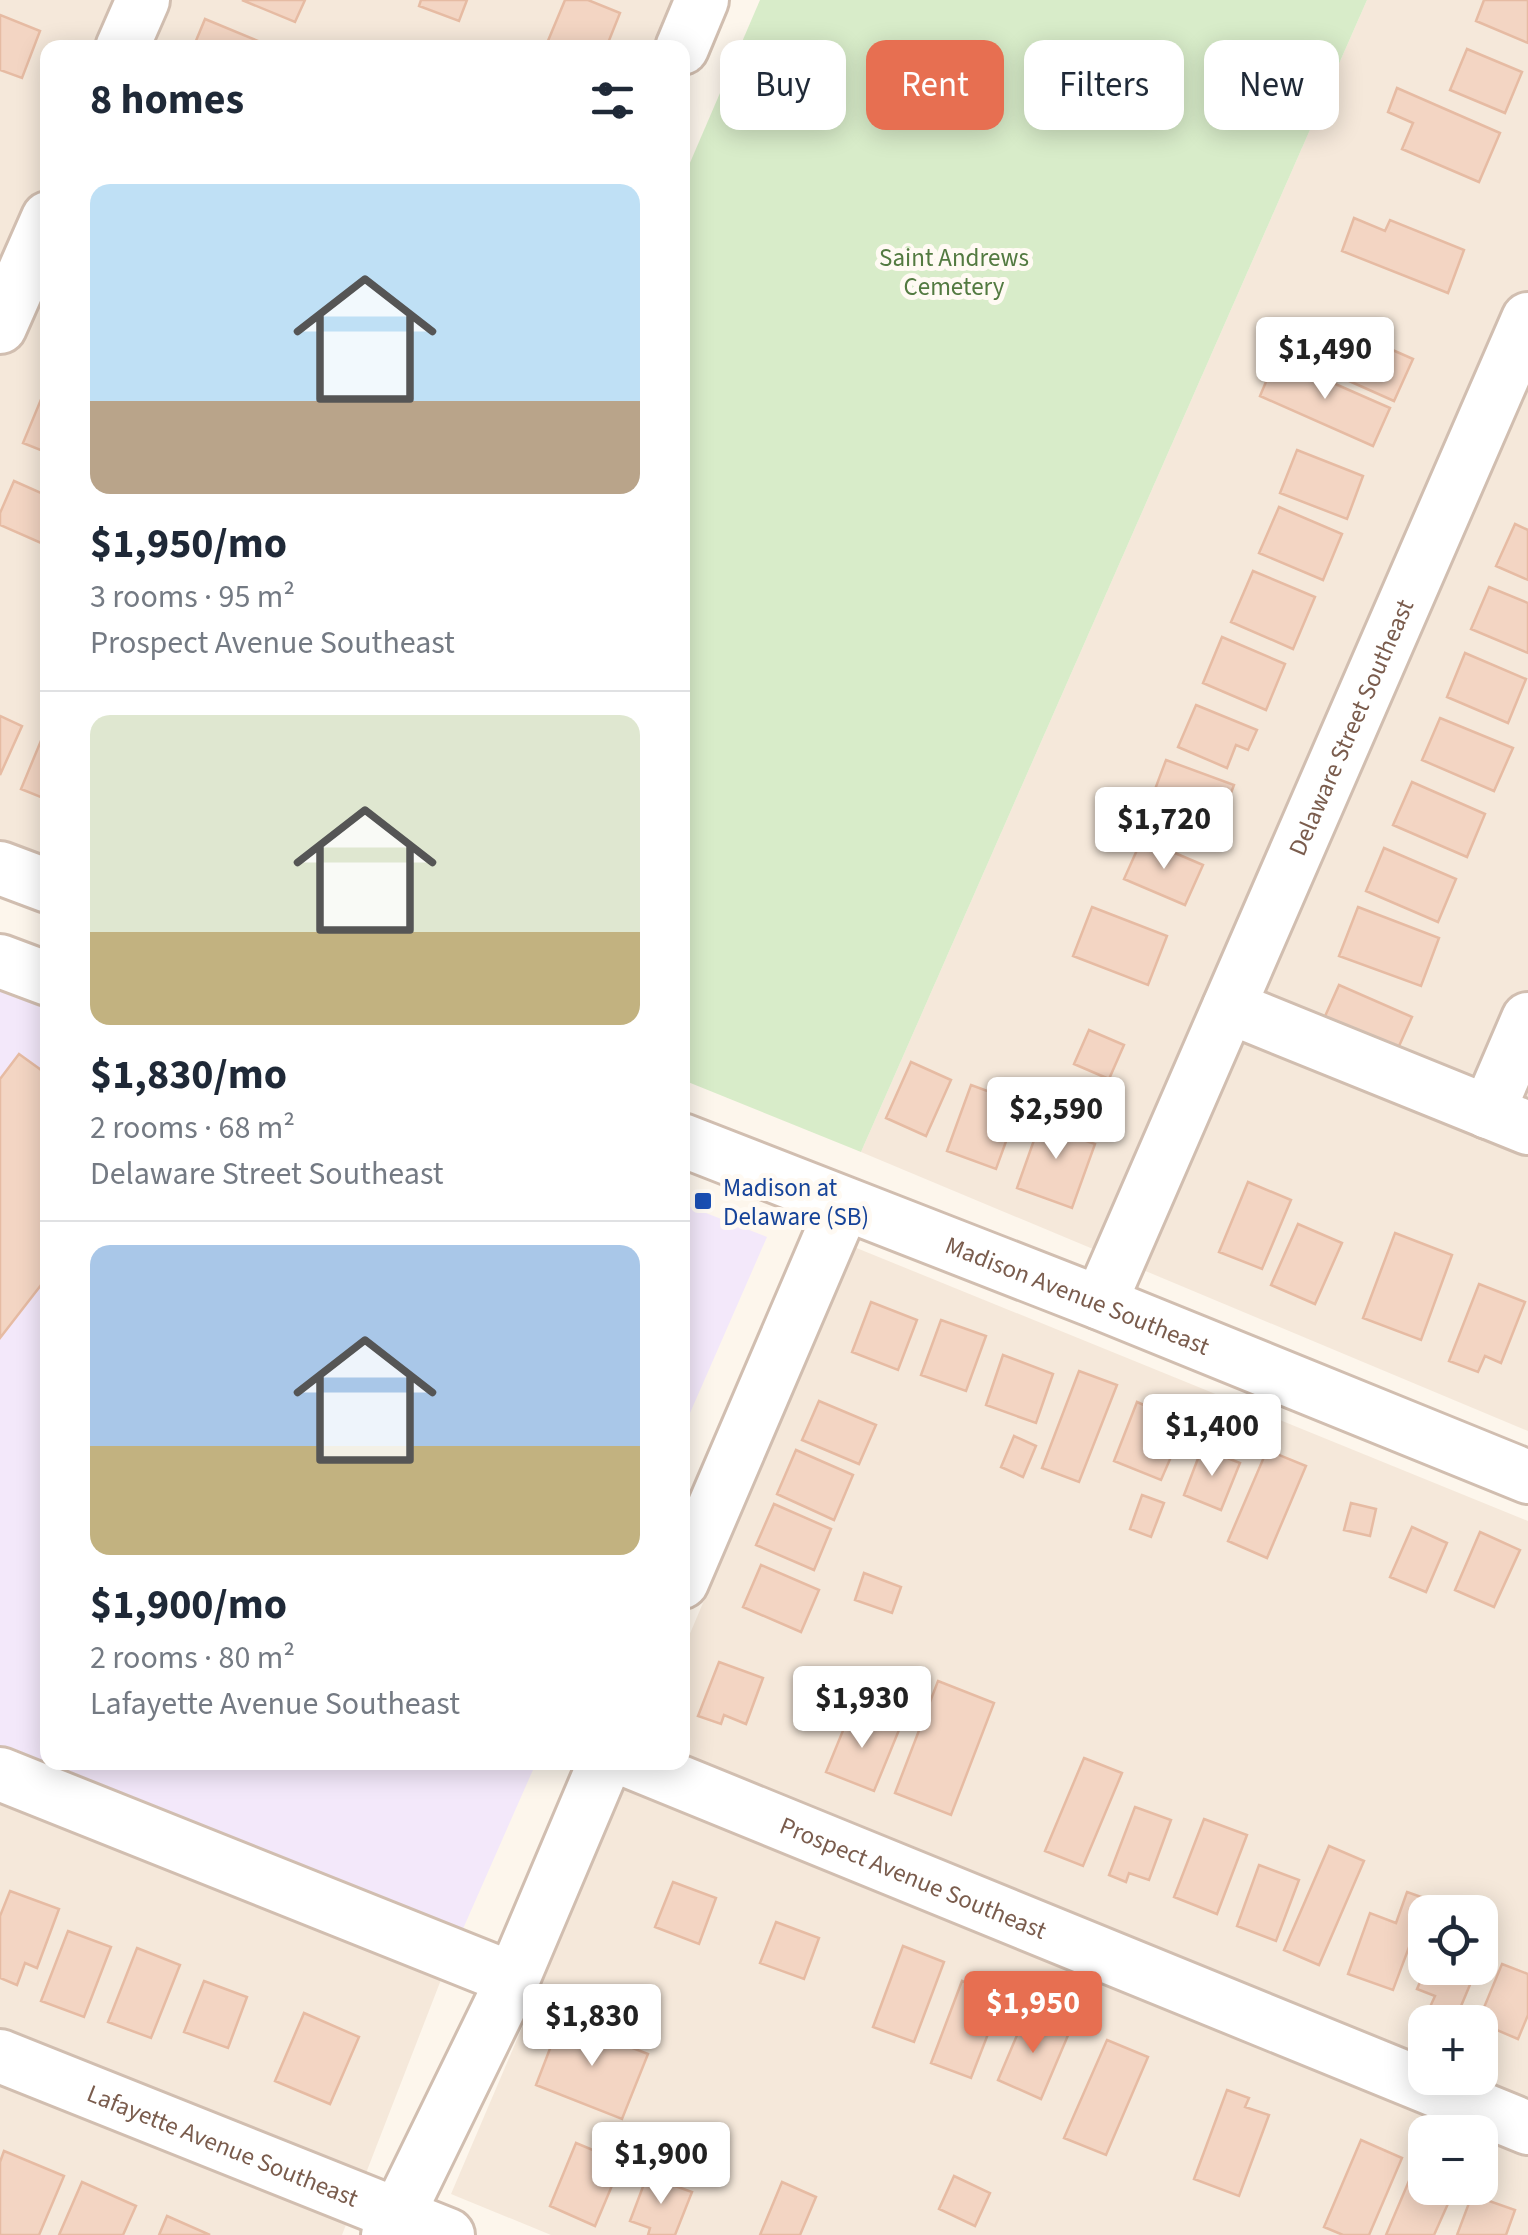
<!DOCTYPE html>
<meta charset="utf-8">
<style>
:root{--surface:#fff;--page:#f2f2f3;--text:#1f2937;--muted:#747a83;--line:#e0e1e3;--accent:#e76f51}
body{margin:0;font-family:"Source Sans 3",sans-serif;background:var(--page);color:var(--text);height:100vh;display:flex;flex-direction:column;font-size:38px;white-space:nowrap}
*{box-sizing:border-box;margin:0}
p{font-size:32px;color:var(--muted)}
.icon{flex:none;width:55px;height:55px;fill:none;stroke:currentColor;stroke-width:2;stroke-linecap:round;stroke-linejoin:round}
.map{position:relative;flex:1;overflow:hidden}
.panel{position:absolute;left:40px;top:40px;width:650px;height:1730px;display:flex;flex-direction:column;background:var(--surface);border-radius:20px;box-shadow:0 5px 25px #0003}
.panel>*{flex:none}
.banner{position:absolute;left:720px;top:40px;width:658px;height:90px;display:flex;gap:20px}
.controls{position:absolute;left:1408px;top:1895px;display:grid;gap:20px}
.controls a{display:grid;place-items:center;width:90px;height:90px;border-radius:20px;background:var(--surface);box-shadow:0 5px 25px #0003;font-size:50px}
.price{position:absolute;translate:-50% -85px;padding:0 22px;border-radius:10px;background:#fff;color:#222;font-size:32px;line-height:65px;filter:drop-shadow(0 2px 5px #0008)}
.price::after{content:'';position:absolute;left:50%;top:60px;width:30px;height:22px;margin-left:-15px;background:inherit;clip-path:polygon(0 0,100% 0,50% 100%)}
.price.active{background:var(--accent);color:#fff}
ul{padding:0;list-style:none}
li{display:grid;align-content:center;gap:20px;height:530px;padding:0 50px}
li+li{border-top:2px solid var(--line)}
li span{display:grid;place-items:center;height:310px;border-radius:20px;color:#555}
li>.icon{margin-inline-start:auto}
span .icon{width:180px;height:180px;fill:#fffc;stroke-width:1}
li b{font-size:42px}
h2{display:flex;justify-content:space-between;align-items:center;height:120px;padding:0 50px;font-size:42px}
.chip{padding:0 35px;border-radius:20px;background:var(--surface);box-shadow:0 5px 25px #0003;font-size:35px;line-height:90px}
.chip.active{background:var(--accent);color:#fff}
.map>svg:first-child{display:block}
.residential{fill:#f5e8da;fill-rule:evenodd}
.education{fill:#f3e8fa}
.green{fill:#d8ecc9}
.building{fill:#f3d5c3;stroke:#e6bba3;stroke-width:2.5}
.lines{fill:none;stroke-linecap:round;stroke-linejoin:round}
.minor-casing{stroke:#d1beb0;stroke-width:58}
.minor{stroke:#fff;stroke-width:52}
.transit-dot{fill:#1a4fb4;stroke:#fffaf3;stroke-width:4}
.labels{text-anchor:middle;stroke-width:10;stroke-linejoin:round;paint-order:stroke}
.park-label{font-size:25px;fill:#537a41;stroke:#fffaf3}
.street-label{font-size:25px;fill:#7a5c4d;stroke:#fffaf3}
.transit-label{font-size:25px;fill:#164399;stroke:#fffaf3;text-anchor:start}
</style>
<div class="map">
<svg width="1528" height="2235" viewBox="0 0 1528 2235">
<rect width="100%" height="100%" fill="#fdf6ec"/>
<path class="residential" d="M 0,0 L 676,0 L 656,47 L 48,48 L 47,877 L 0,857 Z
M 1367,0 L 1528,0 L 1528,1431 L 861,1152 Z
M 854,1247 L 1528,1521 L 1528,2235 L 551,2235 L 451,2194 L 635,1763 L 682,1762 L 683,1650 ZM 1425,1912 L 1480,1912 L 1480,1968 L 1425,1968 ZM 1425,2022 L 1480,2022 L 1480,2078 L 1425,2078 ZM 1425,2132 L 1480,2132 L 1480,2188 L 1425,2188 Z
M 0,1795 L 444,1972 L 342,2235 L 0,2235 Z"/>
<path class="education" d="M 0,940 L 47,958 L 48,1762 L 536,1763 L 444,1972 L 0,1795 Z
M 683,1204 L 767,1237 L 683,1429 Z"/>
<path class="green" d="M 760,0 L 1367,0 L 861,1152 L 683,1080 L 683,179 Z"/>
<path class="building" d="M 242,0 L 305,0 L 295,22 Z
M 421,0 L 467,0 L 459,21 L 419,6 Z
M 565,0 L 588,0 L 620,13 L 606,48 L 545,48 Z
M 1484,0 L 1528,0 L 1528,43 L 1476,21 Z
M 0,15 L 40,31 L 22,78 L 0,70 Z
M 205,19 L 275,48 L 193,48 Z
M 1467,49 L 1522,72 L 1505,113 L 1450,90 Z
M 1397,88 L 1500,133 L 1479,182 L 1402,149 L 1413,123 L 1388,112 Z
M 1354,218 L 1385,231 L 1390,220 L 1464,250 L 1448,293 L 1342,251 Z
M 1338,326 L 1413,359 L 1394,401 L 1320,368 Z
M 1276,358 L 1390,408 L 1373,446 L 1260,396 Z
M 42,397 L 48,399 L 48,453 L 23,443 Z
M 1297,450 L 1363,476 L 1347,519 L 1280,493 Z
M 14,481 L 48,496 L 48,546 L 0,525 L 0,513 Z
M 1279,507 L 1342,534 L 1323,580 L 1259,553 Z
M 1515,524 L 1528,530 L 1528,580 L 1496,566 Z
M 1253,571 L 1315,597 L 1293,649 L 1231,622 Z
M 1489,587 L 1528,603 L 1528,653 L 1471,629 Z
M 1222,637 L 1285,664 L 1266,710 L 1203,683 Z
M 1465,653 L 1526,679 L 1508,723 L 1447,697 Z
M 1196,705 L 1257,730 L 1248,750 L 1236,745 L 1227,768 L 1178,747 Z
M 0,716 L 22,726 L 0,775 Z
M 1440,718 L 1513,748 L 1494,791 L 1422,760 Z
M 45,731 L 48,732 L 48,800 L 21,789 Z
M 1166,760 L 1234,785 L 1219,825 L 1151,800 Z
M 1412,782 L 1485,814 L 1467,857 L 1393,825 Z
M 1142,839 L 1203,865 L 1185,905 L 1124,879 Z
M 1384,848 L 1456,879 L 1438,922 L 1366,891 Z
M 1092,907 L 1167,936 L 1148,985 L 1073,956 Z
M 1358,907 L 1439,938 L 1421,986 L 1339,956 Z
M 1339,985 L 1412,1017 L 1395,1055 L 1322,1023 Z
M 1089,1030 L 1124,1045 L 1109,1079 L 1074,1064 Z
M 19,1054 L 48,1075 L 48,1276 L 0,1338 L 0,1079 Z
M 911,1062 L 951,1080 L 926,1136 L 886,1118 Z
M 971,1085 L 1020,1103 L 996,1169 L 947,1151 Z
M 1044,1112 L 1076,1123 L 1072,1136 L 1095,1144 L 1072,1208 L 1017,1188 Z
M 1248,1182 L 1291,1200 L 1262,1269 L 1219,1252 Z
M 1298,1224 L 1342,1243 L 1315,1304 L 1271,1285 Z
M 1395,1233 L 1452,1255 L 1421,1340 L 1363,1318 Z
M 1479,1284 L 1525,1302 L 1501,1363 L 1485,1356 L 1478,1372 L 1449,1361 Z
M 871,1302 L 917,1320 L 898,1370 L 852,1352 Z
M 941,1320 L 986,1336 L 966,1391 L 921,1375 Z
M 1003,1355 L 1053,1374 L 1036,1423 L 986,1405 Z
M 1079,1371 L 1117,1385 L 1079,1482 L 1042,1468 Z
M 819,1401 L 876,1425 L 859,1464 L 802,1440 Z
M 1137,1402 L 1176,1419 L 1175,1423 L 1184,1427 L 1161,1480 L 1114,1461 Z
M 1014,1436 L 1036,1446 L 1023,1477 L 1001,1467 Z
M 1202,1448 L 1240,1463 L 1221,1510 L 1184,1495 Z
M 796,1450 L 853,1475 L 834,1520 L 777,1494 Z
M 1267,1450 L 1306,1466 L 1267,1558 L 1228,1541 Z
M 1142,1495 L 1164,1503 L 1151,1537 L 1130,1529 Z
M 1351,1503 L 1376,1509 L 1370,1536 L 1344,1530 Z
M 774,1504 L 831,1529 L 814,1570 L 756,1545 Z
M 1412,1527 L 1447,1543 L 1426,1592 L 1390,1577 Z
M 1480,1532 L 1520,1550 L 1494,1607 L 1455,1590 Z
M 761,1565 L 819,1590 L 801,1632 L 743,1607 Z
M 864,1573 L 901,1587 L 892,1613 L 855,1600 Z
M 719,1662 L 763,1678 L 746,1724 L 724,1715 L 721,1724 L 698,1716 Z
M 938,1681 L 994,1703 L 951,1815 L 895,1793 Z
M 851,1711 L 899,1730 L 874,1791 L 826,1772 Z
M 1084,1758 L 1122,1773 L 1083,1866 L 1045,1851 Z
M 1135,1807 L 1171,1820 L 1149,1880 L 1129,1873 L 1126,1882 L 1109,1875 Z
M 1204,1819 L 1247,1835 L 1217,1914 L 1174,1897 Z
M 1329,1846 L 1364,1861 L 1319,1965 L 1284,1950 Z
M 1259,1865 L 1299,1880 L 1276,1941 L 1237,1926 Z
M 673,1882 L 716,1898 L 699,1944 L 655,1927 Z
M 10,1891 L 59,1909 L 37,1968 L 25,1963 L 17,1985 L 0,1978 L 0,1916 Z
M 1407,1892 L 1427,1899 L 1393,1990 L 1348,1974 L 1370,1913 L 1396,1923 Z
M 776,1922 L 819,1938 L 804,1979 L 760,1963 Z
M 68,1931 L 111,1947 L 84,2017 L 41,2001 Z
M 903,1946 L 944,1962 L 914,2042 L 873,2027 Z
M 137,1948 L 180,1965 L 151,2038 L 108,2022 Z
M 1502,1964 L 1528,1974 L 1528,2015 L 1518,2039 L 1478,2022 Z
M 1426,1968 L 1477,1968 L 1456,2018 L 1430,2007 L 1435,1996 L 1417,1989 Z
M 204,1981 L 247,1997 L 228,2048 L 184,2032 Z
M 962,1981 L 1013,2001 L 1003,2025 L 993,2021 L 971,2078 L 931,2063 Z
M 304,2013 L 359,2037 L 330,2104 L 275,2081 Z
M 1026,2014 L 1069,2033 L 1041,2099 L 998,2080 Z
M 561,2020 L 648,2054 L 622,2119 L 536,2085 Z
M 1107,2040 L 1148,2057 L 1106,2155 L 1064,2138 Z
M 1227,2090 L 1249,2098 L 1245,2107 L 1269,2115 L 1239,2196 L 1194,2179 Z
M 1361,2140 L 1402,2158 L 1369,2235 L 1343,2235 L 1324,2227 Z
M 576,2143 L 614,2159 L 620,2146 L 640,2155 L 629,2181 L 616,2176 L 595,2226 L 550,2206 Z
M 4,2151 L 64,2176 L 39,2235 L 0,2235 L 0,2162 Z
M 1417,2162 L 1425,2165 L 1425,2188 L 1455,2188 L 1434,2235 L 1386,2235 Z
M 647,2176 L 692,2192 L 675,2235 L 648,2235 L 650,2228 L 630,2221 Z
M 954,2176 L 990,2193 L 975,2226 L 939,2209 Z
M 82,2182 L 136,2206 L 123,2235 L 59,2235 Z
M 782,2182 L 816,2197 L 800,2235 L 760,2235 Z
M 1472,2195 L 1515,2210 L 1506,2235 L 1457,2235 Z
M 167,2216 L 210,2235 L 159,2235 Z"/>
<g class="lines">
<g class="minor-casing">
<g id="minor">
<path d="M 122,48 L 143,0"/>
<path d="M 682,48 L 702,0"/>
<path d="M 0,327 L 48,218"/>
<path d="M 0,868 L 48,886"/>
<path d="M 0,961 L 48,979"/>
<path d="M 1229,1007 L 1528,1128"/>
<path d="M 1488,1112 L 1528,1019"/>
<path id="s1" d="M 682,1140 L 1100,1303 L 1528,1477"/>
<path id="s2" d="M 1100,1303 L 1528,319"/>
<path d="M 682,1582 L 844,1204"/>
<path id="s3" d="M 631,1762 L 1528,2128"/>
<path d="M 0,1774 L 513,1979"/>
<path id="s4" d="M 0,2056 L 448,2235"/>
<path d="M 388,2235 L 513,1979 L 605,1762"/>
</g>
</g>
<use href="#minor" class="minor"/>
</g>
<rect class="transit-dot" x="693" y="1191" width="20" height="20" rx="5"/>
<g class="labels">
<g class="park-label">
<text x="954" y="266">Saint Andrews<tspan x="954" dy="29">Cemetery</tspan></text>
</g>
<g class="street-label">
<text dy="9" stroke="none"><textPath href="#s2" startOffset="628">Delaware Street Southeast</textPath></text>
<text dy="9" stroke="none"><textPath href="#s1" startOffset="425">Madison Avenue Southeast</textPath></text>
<text dy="9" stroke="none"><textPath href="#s3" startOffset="305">Prospect Avenue Southeast</textPath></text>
<text dy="9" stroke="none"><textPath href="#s4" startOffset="240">Lafayette Avenue Southeast</textPath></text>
</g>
<g class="transit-label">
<text x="723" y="1196">Madison at<tspan x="723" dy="29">Delaware (SB)</tspan></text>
</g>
</g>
</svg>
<div class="controls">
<a><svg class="icon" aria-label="locate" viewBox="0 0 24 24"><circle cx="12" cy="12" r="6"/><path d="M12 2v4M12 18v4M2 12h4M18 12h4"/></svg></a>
<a>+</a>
<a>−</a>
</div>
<b class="price" style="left:1325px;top:402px">$1,490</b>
<b class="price" style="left:1164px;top:872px">$1,720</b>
<b class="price" style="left:1056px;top:1162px">$2,590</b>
<b class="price" style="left:1212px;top:1479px">$1,400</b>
<b class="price" style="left:862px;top:1751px">$1,930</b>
<b class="price active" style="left:1033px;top:2056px">$1,950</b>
<b class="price" style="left:592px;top:2069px">$1,830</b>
<b class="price" style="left:661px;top:2207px">$1,900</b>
<div class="banner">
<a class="chip">Buy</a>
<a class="chip active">Rent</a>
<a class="chip">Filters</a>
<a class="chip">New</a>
</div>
<section class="panel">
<h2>8 homes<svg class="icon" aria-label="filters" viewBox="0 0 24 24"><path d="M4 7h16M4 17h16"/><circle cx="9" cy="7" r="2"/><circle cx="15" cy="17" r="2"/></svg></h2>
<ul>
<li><span style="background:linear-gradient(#bfe0f5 70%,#b9a48a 0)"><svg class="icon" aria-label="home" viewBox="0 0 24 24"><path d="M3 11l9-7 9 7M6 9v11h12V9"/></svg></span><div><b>$1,950/mo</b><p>3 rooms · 95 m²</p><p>Prospect Avenue Southeast</p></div></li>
<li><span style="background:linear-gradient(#dfe7d0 70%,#c2b280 0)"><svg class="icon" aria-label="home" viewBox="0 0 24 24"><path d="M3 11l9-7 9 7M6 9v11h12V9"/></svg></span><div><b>$1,830/mo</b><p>2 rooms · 68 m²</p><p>Delaware Street Southeast</p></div></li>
<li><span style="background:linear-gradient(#a9c7e8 65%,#c2b280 0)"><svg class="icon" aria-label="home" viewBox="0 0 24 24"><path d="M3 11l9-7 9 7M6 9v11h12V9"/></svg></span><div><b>$1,900/mo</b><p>2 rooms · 80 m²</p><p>Lafayette Avenue Southeast</p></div></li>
</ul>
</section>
</div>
